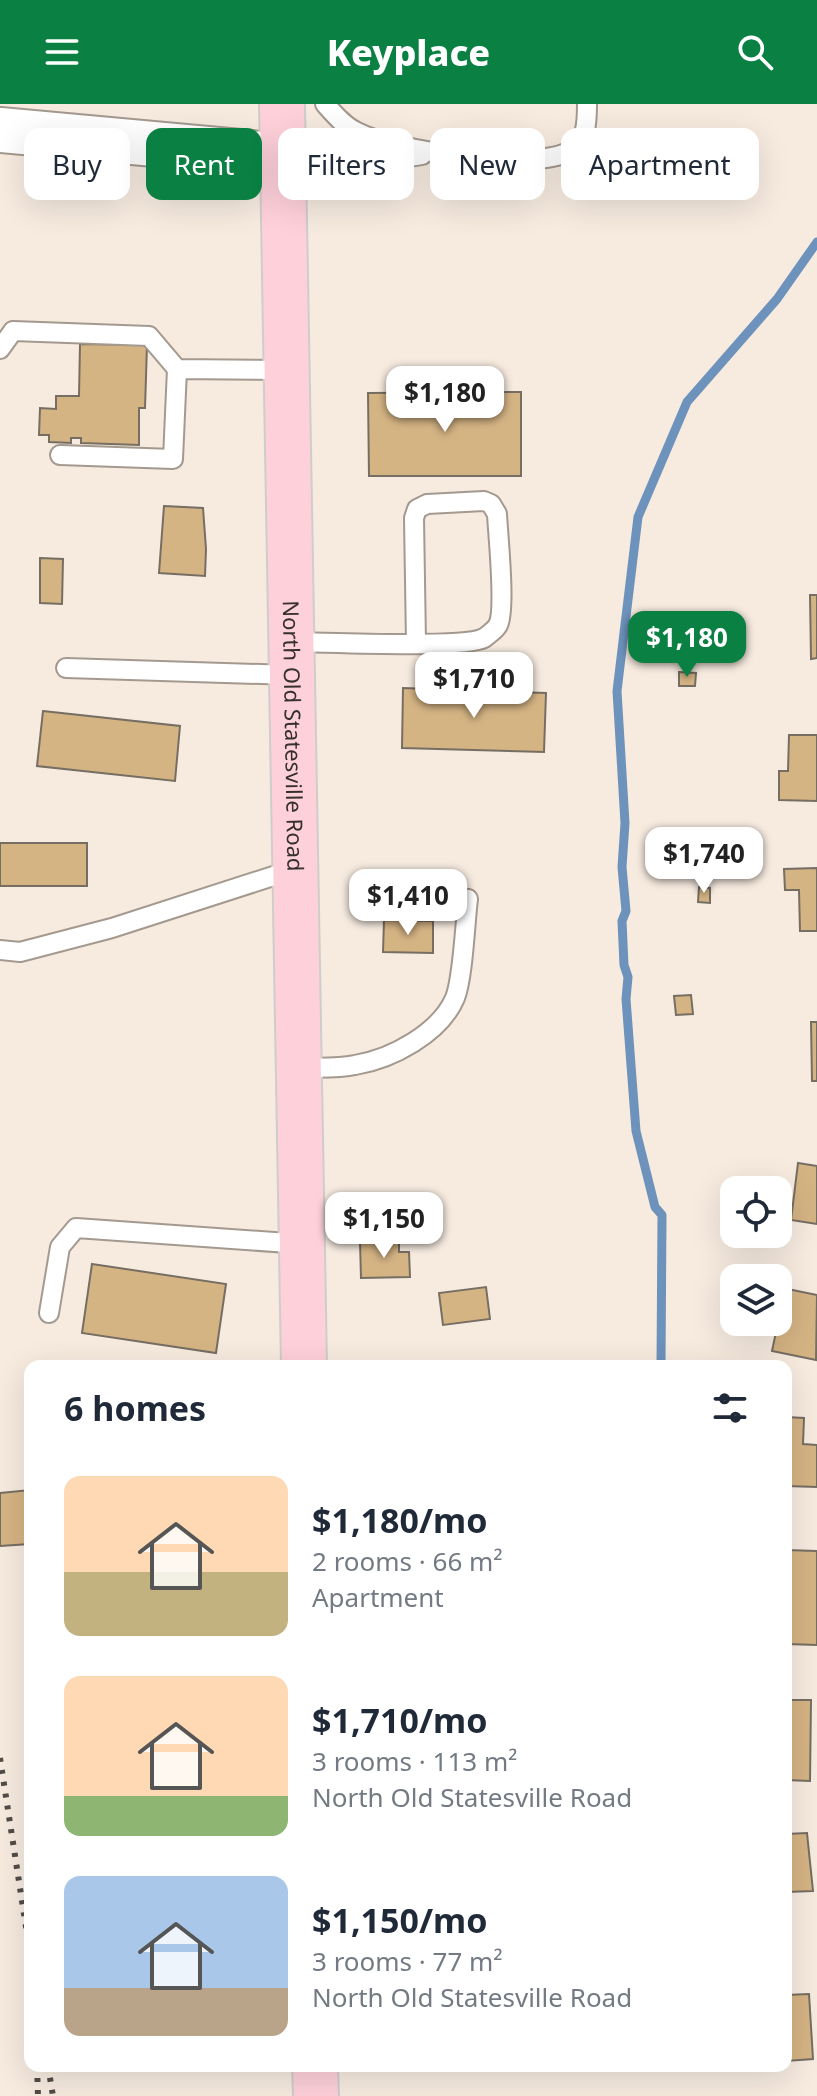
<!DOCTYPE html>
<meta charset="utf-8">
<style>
:root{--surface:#fff;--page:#f6f6f7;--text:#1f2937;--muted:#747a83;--accent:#0b8043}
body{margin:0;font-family:"Noto Sans",sans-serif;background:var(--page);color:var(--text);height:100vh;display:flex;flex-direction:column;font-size:30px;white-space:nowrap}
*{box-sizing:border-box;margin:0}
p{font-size:26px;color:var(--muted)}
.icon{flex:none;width:44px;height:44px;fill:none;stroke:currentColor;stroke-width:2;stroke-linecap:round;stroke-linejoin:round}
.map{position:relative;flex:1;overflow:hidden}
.details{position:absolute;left:24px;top:1256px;width:768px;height:712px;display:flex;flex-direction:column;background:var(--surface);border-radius:16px;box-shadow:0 8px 32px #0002}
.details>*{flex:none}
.banner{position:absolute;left:24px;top:24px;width:770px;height:72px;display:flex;gap:16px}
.fabs{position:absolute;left:720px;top:1072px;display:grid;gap:16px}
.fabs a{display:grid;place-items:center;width:72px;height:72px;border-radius:16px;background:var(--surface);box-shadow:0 8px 32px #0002;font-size:40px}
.price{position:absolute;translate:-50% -68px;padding:0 18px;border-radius:16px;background:#fff;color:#222;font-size:26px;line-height:52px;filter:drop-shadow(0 2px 4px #0008)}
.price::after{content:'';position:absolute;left:50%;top:48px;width:24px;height:18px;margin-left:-12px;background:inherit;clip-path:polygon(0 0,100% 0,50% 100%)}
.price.current{background:var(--accent);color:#fff}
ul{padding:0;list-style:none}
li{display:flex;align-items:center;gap:24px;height:200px;padding:0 40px}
li span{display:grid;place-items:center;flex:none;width:224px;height:160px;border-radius:16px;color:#555}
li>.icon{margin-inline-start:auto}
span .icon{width:96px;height:96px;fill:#fffc;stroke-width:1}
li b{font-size:34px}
h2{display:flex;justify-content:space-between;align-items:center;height:96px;padding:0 40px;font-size:34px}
.tag{padding:0 28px;border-radius:16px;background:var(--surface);box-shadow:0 8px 32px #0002;font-size:28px;line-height:72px}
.tag.current{background:var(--accent);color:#fff}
header{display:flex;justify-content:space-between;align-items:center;height:104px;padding:0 40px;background:var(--accent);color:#fff;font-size:36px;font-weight:800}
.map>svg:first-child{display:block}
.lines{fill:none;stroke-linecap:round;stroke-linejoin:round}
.stream{stroke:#6d92bb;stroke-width:9}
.building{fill:#d5b484;stroke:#766e63;stroke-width:2}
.service-casing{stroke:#a4998f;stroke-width:22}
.secondary-casing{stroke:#a4998f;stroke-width:48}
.primary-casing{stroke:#cfcdcc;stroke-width:48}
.service{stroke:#fff;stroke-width:18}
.secondary{stroke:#fff;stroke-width:44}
.primary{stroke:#fed0da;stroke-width:44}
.rail{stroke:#524c47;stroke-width:6;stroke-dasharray:4 8;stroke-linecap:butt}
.labels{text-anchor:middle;stroke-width:7;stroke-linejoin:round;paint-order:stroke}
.street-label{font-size:22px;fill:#35302c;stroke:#f7ebe0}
</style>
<header><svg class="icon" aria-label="menu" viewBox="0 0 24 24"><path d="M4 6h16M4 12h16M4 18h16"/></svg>Keyplace<svg class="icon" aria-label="search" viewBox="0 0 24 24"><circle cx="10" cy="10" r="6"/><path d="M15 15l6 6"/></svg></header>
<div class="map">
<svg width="817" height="1992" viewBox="0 0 817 1992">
<rect width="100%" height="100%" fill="#f7ebe0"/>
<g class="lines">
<path class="stream" d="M 661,1262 L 662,1111 L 655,1103 L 636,1027 L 626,895 L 628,873 L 624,861 L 622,817 L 626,807 L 622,763 L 625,719 L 617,587 L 638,413 L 687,298 L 777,195 L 817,138"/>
</g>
<path class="building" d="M 80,240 L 147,241 L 145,304 L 139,304 L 139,341 L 81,339 L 81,334 L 71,334 L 71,339 L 49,338 L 49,331 L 39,331 L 40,304 L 56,305 L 56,292 L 79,292 Z
M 521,288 L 521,372 L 369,372 L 368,289 Z
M 164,402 L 203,404 L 206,445 L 205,472 L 159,469 Z
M 40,454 L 63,455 L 62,500 L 40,499 Z
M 810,491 L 817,491 L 817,554 L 811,555 Z
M 679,568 L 696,569 L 695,582 L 679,582 Z
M 403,584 L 546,589 L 544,648 L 402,644 Z
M 43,607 L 180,622 L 175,677 L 37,662 Z
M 789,631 L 817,631 L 817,697 L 779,696 L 779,667 L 788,667 Z
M 0,739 L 87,739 L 87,782 L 0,782 Z
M 817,764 L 817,827 L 800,827 L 799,786 L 785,786 L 784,765 Z
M 699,783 L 710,784 L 710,799 L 698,798 Z
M 384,816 L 433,817 L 433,849 L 383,848 Z
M 691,891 L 693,910 L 676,911 L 674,892 Z
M 811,918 L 817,918 L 817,977 L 812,977 Z
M 798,1059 L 817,1062 L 817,1120 L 791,1116 Z
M 399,1137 L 399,1148 L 409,1148 L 410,1173 L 361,1174 L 360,1138 Z
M 92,1160 L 226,1180 L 216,1249 L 82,1229 Z
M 486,1183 L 490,1215 L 443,1221 L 439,1189 Z
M 778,1183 L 817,1191 L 816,1256 L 772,1247 L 781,1205 L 778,1204 Z
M 786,1313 L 804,1314 L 803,1340 L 817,1341 L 817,1383 L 786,1382 Z
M 30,1386 L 30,1440 L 0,1442 L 0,1389 Z
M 786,1446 L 817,1447 L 817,1541 L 786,1540 Z
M 786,1596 L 811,1596 L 810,1677 L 786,1676 Z
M 807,1729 L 813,1787 L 786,1788 L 786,1730 Z
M 809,1890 L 813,1955 L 786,1957 L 786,1891 Z"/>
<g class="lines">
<g class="service-casing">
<path id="service" d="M 325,0 C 334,10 344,22 357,28 C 393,47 532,67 568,48 C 587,39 587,18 587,0
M 284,52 L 384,57 L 422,51
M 0,245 L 13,227 L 149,232 L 177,265
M 60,351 L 173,355 L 177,265 L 287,266
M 292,538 C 324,538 464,545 484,534 C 487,532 496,525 498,521 C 506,506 498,431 497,410 L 491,400 L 484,397 L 427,400 L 417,405 L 414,414 L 416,539
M 66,564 L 292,571
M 0,846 L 20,848 L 112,824 L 295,765
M 299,964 C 317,963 337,965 355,961 C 392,955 440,929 455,894 C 463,874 465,819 468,795
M 49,1209 L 60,1143 L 76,1124 L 302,1140"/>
</g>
<g class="secondary-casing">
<path id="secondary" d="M 0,26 L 284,52"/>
</g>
<g class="primary-casing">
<g id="primary">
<path id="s1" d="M 282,0 L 304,1262"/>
<path d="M 315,1962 L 316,1992"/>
</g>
</g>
<use href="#service" class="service"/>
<use href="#secondary" class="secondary"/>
<use href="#primary" class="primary"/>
<path class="rail" d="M 0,1654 L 30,1849
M 37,1962 L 38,1992
M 48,1962 L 53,1992"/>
</g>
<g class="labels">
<g class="street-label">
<text dy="8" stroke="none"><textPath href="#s1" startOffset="632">North Old Statesville Road</textPath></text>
</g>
</g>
</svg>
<div class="fabs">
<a><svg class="icon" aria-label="locate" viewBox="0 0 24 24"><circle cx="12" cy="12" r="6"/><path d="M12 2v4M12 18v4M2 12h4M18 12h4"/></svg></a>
<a><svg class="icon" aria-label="layers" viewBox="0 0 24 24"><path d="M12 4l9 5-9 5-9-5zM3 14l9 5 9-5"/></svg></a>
</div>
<b class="price" style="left:445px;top:330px">$1,180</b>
<b class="price current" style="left:687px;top:575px">$1,180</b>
<b class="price" style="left:474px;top:616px">$1,710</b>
<b class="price" style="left:704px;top:791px">$1,740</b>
<b class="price" style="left:408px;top:833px">$1,410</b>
<b class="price" style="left:384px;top:1156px">$1,150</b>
<div class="banner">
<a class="tag">Buy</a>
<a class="tag current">Rent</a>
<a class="tag">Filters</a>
<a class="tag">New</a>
<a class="tag">Apartment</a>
</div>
<section class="details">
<h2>6 homes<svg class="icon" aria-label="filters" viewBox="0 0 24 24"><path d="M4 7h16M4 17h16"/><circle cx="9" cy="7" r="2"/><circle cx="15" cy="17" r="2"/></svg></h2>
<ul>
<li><span style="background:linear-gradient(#ffd9b3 60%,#c2b280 0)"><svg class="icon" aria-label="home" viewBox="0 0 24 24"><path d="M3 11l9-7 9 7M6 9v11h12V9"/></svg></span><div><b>$1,180/mo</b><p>2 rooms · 66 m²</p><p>Apartment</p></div></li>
<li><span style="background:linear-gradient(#ffd9b3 75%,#8fb573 0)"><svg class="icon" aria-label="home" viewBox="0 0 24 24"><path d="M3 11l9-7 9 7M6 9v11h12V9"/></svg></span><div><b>$1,710/mo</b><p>3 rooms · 113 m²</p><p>North Old Statesville Road</p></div></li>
<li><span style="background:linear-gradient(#a9c7e8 70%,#b9a48a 0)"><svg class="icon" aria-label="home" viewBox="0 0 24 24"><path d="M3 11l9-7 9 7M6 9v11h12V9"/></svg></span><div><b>$1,150/mo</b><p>3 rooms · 77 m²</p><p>North Old Statesville Road</p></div></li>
</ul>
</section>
</div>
